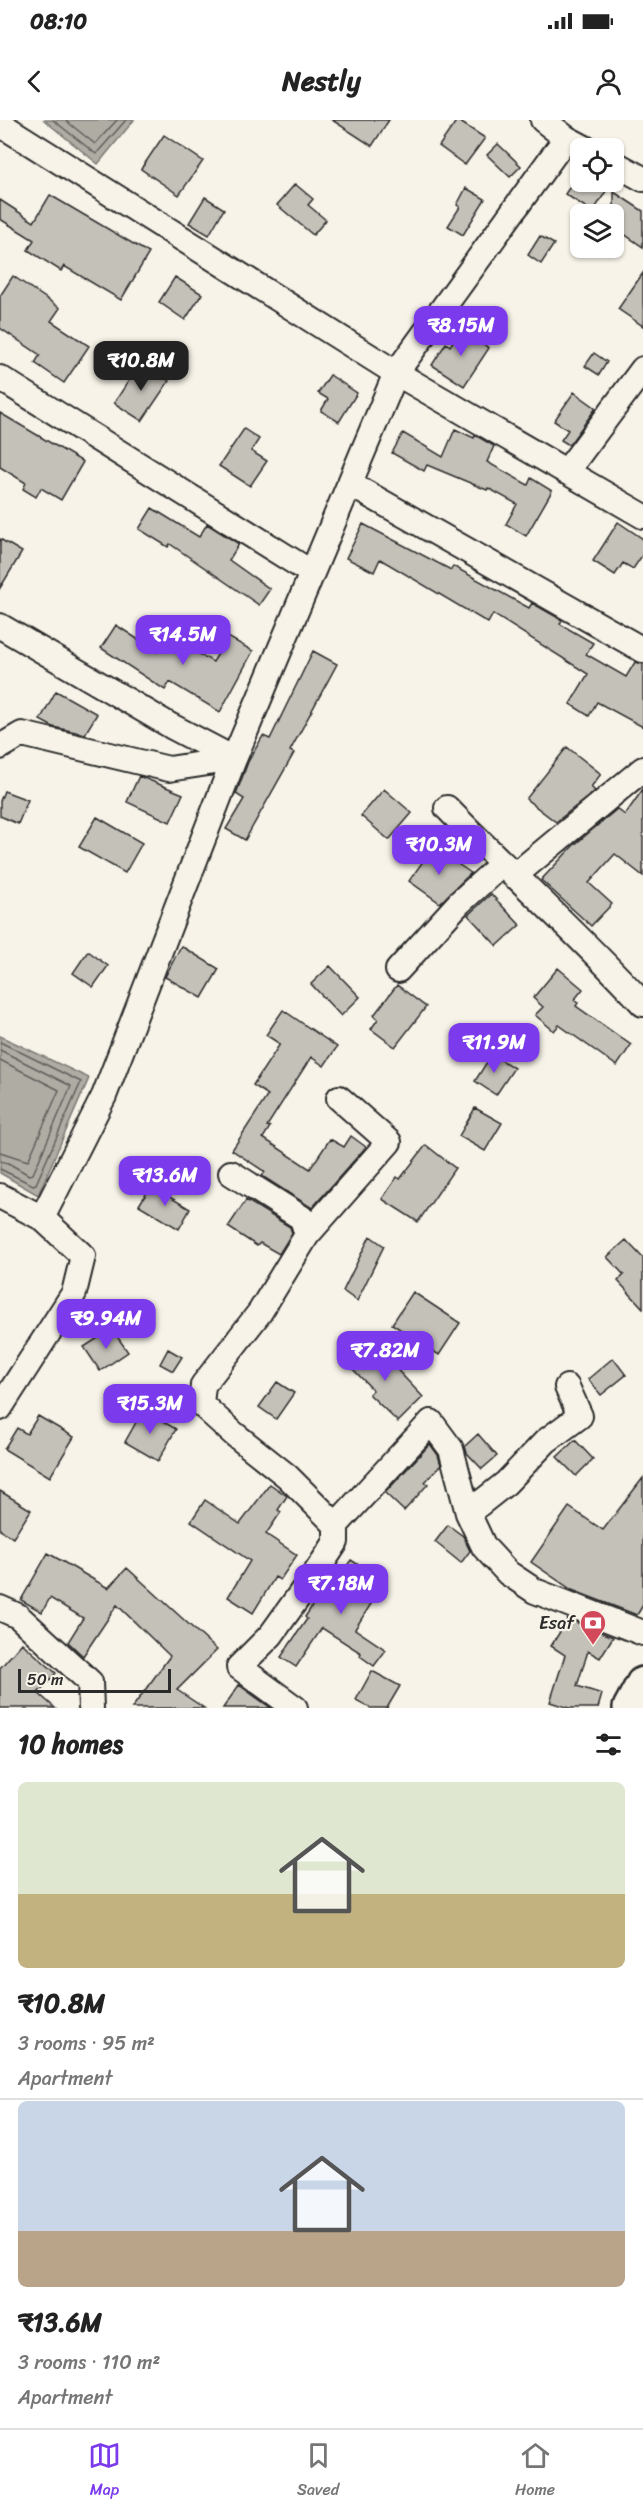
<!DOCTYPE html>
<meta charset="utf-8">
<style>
:root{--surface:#fff;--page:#f6f6f6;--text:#222;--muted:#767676;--line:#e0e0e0;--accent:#7c3aed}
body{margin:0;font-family:Sriracha,sans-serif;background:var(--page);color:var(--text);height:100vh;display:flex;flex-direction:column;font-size:22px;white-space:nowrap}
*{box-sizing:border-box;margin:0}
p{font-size:20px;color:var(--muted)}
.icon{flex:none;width:33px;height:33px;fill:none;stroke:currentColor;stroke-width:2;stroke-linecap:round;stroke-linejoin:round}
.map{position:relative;height:1588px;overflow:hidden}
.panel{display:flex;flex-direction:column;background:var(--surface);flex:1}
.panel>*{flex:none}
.tools{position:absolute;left:570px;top:18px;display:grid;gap:12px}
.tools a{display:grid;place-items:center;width:54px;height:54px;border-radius:9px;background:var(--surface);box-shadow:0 2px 4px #0004;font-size:30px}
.scale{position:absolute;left:18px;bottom:15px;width:153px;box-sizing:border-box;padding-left:6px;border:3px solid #2b2b2b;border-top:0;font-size:16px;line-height:21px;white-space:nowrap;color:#2b2b2b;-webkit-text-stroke:4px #f7f3e8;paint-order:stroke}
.price{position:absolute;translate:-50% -51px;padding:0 14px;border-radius:12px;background:var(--accent);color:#fff;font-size:20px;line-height:39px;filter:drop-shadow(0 2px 3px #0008)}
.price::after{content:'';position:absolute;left:50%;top:36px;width:18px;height:14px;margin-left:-9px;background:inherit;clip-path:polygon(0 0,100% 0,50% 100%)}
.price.current{background:#222;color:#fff}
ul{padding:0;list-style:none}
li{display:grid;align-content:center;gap:12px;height:318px;padding:0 18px}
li+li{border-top:2px solid var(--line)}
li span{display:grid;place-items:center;height:186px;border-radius:9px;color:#555}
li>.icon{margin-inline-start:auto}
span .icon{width:108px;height:108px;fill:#fffc;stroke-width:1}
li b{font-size:26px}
h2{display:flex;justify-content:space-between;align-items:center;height:72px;padding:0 18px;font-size:26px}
.status{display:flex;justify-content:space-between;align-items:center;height:42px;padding:0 30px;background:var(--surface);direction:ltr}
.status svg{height:16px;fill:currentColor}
header{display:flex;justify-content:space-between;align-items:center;height:78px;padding:0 18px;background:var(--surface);font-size:27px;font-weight:700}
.tab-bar{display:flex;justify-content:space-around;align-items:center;height:84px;border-top:2px solid var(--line);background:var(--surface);font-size:16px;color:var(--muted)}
.tab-bar a{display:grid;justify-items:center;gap:3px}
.tab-bar .current{color:var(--accent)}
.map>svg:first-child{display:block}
.water{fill:#afaca4;stroke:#7a7874;stroke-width:1.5}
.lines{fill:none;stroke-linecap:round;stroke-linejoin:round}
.shore{stroke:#605f5b;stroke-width:1.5}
.building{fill:#c4c1b9;stroke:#2b2b2b;stroke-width:1.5}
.street-casing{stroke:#2b2b2b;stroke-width:28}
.secondary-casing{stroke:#2b2b2b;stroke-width:38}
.street{stroke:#f7f3e8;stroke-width:24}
.secondary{stroke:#f7f3e8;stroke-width:33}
.labels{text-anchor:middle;stroke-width:4.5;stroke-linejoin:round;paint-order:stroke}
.poi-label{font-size:18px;fill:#2b2b2b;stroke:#f7f3e8;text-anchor:end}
</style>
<div class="status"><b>08:10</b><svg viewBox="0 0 49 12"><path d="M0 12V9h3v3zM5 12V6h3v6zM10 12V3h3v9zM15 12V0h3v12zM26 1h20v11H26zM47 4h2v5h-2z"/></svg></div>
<header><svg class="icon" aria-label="back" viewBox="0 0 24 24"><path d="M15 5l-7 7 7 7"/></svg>Nestly<svg class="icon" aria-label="person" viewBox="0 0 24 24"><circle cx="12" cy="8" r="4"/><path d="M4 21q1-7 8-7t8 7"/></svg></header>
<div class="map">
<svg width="643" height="1588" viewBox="0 0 643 1588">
<rect width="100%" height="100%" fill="#f7f3e8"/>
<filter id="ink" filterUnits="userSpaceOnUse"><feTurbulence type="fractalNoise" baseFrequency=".0167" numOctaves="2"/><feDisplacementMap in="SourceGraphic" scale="12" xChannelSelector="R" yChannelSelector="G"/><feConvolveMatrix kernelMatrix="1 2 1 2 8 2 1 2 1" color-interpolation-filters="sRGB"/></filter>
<g filter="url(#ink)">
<path class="water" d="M 44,0 L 134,0 L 98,44 Z
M 0,916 L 89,958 L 38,1075 L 0,1053 Z"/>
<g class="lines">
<path class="shore" d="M 53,0 L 96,34 L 126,0
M 65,0 L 95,24 L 117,0
M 0,922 L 81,962 L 36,1064 L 33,1065 L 0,1049
M 0,930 L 71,966 L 33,1054 L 29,1055 L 8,1043 L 0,1041
M 0,940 L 59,970 L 28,1041 L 0,1032"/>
</g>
<path class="building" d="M 332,0 L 389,0 L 372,26 Z
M 457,0 L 485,18 L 465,45 L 439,26 Z
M 164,15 L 203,41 L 179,75 L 141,49 Z
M 498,24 L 521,46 L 510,57 L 487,35 Z
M 573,62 L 598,62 L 608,68 L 593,92 L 565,74 Z
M 295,64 L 313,79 L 308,85 L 326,100 L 313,115 L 277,85 Z
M 466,68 L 485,79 L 463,115 L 448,106 L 460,87 L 457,85 Z
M 614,72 L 643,91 L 643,127 L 614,107 Z
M 50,75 L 149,133 L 121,180 L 64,146 L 61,151 L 28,130 L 34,120 L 0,99 L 0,80 L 34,102 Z
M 205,77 L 224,89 L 209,115 L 189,103 Z
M 540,116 L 554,124 L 541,144 L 528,135 Z
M 643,153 L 643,206 L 618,189 Z
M 13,156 L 60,188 L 51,201 L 89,226 L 64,263 L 35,243 L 40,235 L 0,208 L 0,176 Z
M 175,157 L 202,174 L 185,200 L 159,182 Z
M 461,209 L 489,228 L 464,266 L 432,245 L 446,223 L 450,226 Z
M 594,233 L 607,242 L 599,255 L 585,246 Z
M 141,242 L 169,261 L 142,301 L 114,283 Z
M 330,255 L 357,273 L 339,302 L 321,291 L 328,279 L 318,273 Z
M 574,272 L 596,288 L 569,325 L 561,320 L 568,310 L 554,301 Z
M 0,293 L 83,342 L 61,380 L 41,368 L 36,377 L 23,369 L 26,363 L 0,347 Z
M 244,309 L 259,319 L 251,331 L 267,341 L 250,366 L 219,346 Z
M 455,309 L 474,318 L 475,315 L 494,326 L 487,342 L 528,365 L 531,358 L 552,371 L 526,416 L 506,404 L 517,384 L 488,368 L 487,370 L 427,345 L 424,351 L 392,333 L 403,313 L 443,337 Z
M 152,388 L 199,417 L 207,404 L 239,424 L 229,440 L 270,469 L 259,485 L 170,424 L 168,427 L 139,409 Z
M 618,402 L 643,419 L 643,434 L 633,449 L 623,443 L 615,455 L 593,441 Z
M 363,404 L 451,450 L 453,446 L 529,488 L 532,483 L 562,500 L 560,504 L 593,523 L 586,534 L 626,557 L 635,542 L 643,544 L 643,607 L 597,582 L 589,596 L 570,584 L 588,554 L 493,494 L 488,503 L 380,439 L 374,452 L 346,438 Z
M 0,419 L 22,432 L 0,468 Z
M 116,505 L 157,532 L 167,515 L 213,542 L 228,517 L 253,531 L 220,592 L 170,562 L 165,570 L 101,528 Z
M 313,531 L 337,544 L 290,631 L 294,633 L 245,720 L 226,709 L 244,679 L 236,674 L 248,642 L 263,616 L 270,619 Z
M 56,571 L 97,594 L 85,614 L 53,607 L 40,600 Z
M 567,627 L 601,654 L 591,667 L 595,671 L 556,702 L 526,679 Z
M 139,656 L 183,674 L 170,702 L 127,682 Z
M 384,669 L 412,693 L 389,720 L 361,696 Z
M 643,669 L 643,756 L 615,734 L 589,763 L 612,784 L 591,806 L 541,760 L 573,726 L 617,689 L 625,695 Z
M 4,671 L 28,680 L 18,704 L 0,696 L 0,681 Z
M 97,697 L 142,723 L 125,753 L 79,727 Z
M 433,727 L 471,753 L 440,783 L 409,761 Z
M 491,774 L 520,805 L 497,826 L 468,795 Z
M 181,826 L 219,849 L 202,878 L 165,857 Z
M 88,831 L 108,846 L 93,867 L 73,853 Z
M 330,846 L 360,877 L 341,896 L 311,864 Z
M 558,848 L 583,869 L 574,880 L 578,883 L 576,886 L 631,925 L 617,946 L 559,905 L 554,911 L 535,895 L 543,887 L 533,878 Z
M 397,865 L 426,887 L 395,927 L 371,909 L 378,899 L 374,895 Z
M 283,890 L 337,927 L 324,946 L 311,937 L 267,1006 L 270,1007 L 263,1018 L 310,1049 L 330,1019 L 344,1027 L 351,1016 L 366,1027 L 312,1088 L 262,1056 L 265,1052 L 232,1030 L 268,975 L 253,965 L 280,924 L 266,915 Z
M 492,934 L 514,948 L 496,975 L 475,961 Z
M 475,988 L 502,1003 L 485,1031 L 459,1016 Z
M 426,1025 L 455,1048 L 418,1102 L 382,1079 L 397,1057 L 400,1059 Z
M 151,1066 L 190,1089 L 179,1109 L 139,1085 Z
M 246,1080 L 290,1107 L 292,1113 L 279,1134 L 260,1123 L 257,1126 L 228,1107 Z
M 370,1116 L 384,1126 L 357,1181 L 343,1171 Z
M 626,1120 L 643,1138 L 643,1188 L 618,1161 L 624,1155 L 607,1137 Z
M 413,1172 L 460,1203 L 439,1235 L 392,1204 Z
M 112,1209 L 128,1232 L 100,1251 L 84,1227 Z
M 370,1221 L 423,1277 L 398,1302 L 369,1274 L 373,1270 L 347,1243 Z
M 168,1229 L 182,1237 L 173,1251 L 160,1244 Z
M 613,1238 L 626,1255 L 601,1275 L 588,1259 Z
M 277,1262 L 294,1273 L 276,1299 L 259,1287 Z
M 143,1290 L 176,1309 L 158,1341 L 125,1322 Z
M 38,1296 L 74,1317 L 50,1357 L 4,1329 L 17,1308 L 27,1314 Z
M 478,1314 L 497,1336 L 482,1349 L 467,1333 L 465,1326 Z
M 575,1320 L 593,1339 L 576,1356 L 557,1337 Z
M 430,1324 L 438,1335 L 441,1345 L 425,1362 L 428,1364 L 404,1391 L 385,1373 Z
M 643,1358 L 643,1485 L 637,1495 L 572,1470 L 531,1442 L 569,1387 L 603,1410 Z
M 270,1364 L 287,1376 L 278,1390 L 281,1392 L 266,1414 L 297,1435 L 280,1460 L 275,1457 L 253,1493 L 228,1477 L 250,1441 L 191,1401 L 205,1380 L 240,1404 Z
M 0,1371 L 31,1390 L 13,1418 L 0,1410 Z
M 448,1405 L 463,1416 L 470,1431 L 461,1443 L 435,1422 Z
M 48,1433 L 108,1468 L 127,1448 L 217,1530 L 177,1570 L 204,1588 L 132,1588 L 170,1536 L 117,1485 L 83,1536 L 68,1522 L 83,1498 L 50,1478 L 42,1492 L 21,1480 Z
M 351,1440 L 385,1462 L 355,1509 L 386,1530 L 374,1546 L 360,1536 L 361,1533 L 322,1508 L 296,1547 L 281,1537 L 307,1499 L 305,1497 L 333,1454 L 339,1457 Z
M 568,1499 L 613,1517 L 600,1538 L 588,1531 L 577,1566 L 602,1574 L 598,1588 L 569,1588 L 550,1582 L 565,1535 L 551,1526 Z
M 22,1523 L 56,1553 L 38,1573 L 55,1588 L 0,1588 L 0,1548 Z
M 372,1551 L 400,1566 L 387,1588 L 370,1588 L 356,1580 Z
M 239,1565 L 271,1588 L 223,1588 Z"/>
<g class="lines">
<g class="street-casing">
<path id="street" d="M 543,0 L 566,18
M 0,4 L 396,253 L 566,18 L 585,28
M 614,43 L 643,59
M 0,258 L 312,453
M 566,352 L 643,249
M 350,364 L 643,530
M 0,506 L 171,606 L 234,639
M 0,627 L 22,614 L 169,649 L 234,639
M 447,688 C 512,755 581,816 643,884
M 514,756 L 643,649
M 398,850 L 459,783 L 502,744
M 231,1053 L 302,1098 L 307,1115 L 260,1192 L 203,1265 L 201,1284 L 234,1314 L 287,1356 L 336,1405 L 336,1422 L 319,1448 L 271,1515 L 239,1547 L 295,1588
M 0,1076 L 42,1098 L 83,1136 L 74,1173 L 0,1288
M 42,1098 L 104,976 L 234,639 L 396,253 L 643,396
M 307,1115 L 389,1022 L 339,978
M 468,1393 L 506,1363 L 546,1321 L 580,1296 L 567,1267
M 336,1405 L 431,1302 L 451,1329 L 468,1393 L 484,1427 L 508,1453 L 535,1471 L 643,1513
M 0,1488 L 18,1496 L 90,1562 L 91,1588"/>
</g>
<g class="secondary-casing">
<path id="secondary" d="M 630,1588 L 643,1564"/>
</g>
<use href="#street" class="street"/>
<use href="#secondary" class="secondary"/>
</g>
</g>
<defs>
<g id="bank-pin" transform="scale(1.35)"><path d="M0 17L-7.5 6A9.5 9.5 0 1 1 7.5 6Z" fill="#d1495b" stroke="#f7f3e8"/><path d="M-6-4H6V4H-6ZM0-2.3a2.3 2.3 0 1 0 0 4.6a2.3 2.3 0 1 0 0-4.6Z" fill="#fff"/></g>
</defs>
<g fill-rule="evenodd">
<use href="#bank-pin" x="593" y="1503"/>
</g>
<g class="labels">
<g class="poi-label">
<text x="574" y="1509">Esaf</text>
</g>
</g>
</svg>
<div class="tools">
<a><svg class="icon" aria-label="locate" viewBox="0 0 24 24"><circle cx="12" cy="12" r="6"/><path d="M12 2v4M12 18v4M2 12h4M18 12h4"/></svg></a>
<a><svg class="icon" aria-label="layers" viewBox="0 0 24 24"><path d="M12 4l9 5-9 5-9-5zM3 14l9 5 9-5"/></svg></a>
</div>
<div class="scale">50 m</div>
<b class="price" style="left:461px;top:237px">₹8.15M</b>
<b class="price current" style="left:141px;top:272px">₹10.8M</b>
<b class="price" style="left:183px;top:546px">₹14.5M</b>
<b class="price" style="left:439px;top:756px">₹10.3M</b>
<b class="price" style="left:494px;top:954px">₹11.9M</b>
<b class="price" style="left:165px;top:1087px">₹13.6M</b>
<b class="price" style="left:106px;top:1230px">₹9.94M</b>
<b class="price" style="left:385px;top:1262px">₹7.82M</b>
<b class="price" style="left:150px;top:1315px">₹15.3M</b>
<b class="price" style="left:341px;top:1495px">₹7.18M</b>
</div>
<section class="panel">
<h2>10 homes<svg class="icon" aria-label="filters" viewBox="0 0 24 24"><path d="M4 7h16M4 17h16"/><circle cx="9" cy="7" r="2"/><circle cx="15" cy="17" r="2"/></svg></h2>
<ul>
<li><span style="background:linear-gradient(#dfe7d0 60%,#c2b280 0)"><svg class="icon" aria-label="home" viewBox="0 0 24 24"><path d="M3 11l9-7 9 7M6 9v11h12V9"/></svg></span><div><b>₹10.8M</b><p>3 rooms · 95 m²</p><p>Apartment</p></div></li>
<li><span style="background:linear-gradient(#c9d6e8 70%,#b9a48a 0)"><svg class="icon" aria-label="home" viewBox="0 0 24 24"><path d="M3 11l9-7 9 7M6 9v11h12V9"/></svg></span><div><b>₹13.6M</b><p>3 rooms · 110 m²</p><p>Apartment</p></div></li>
</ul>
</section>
<nav class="tab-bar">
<a class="current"><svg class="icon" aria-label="map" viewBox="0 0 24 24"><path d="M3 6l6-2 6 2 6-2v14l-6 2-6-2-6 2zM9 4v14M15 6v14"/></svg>Map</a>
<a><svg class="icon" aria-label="saved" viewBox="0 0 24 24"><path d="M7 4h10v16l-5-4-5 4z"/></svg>Saved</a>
<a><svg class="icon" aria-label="home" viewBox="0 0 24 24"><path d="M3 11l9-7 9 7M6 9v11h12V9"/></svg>Home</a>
</nav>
